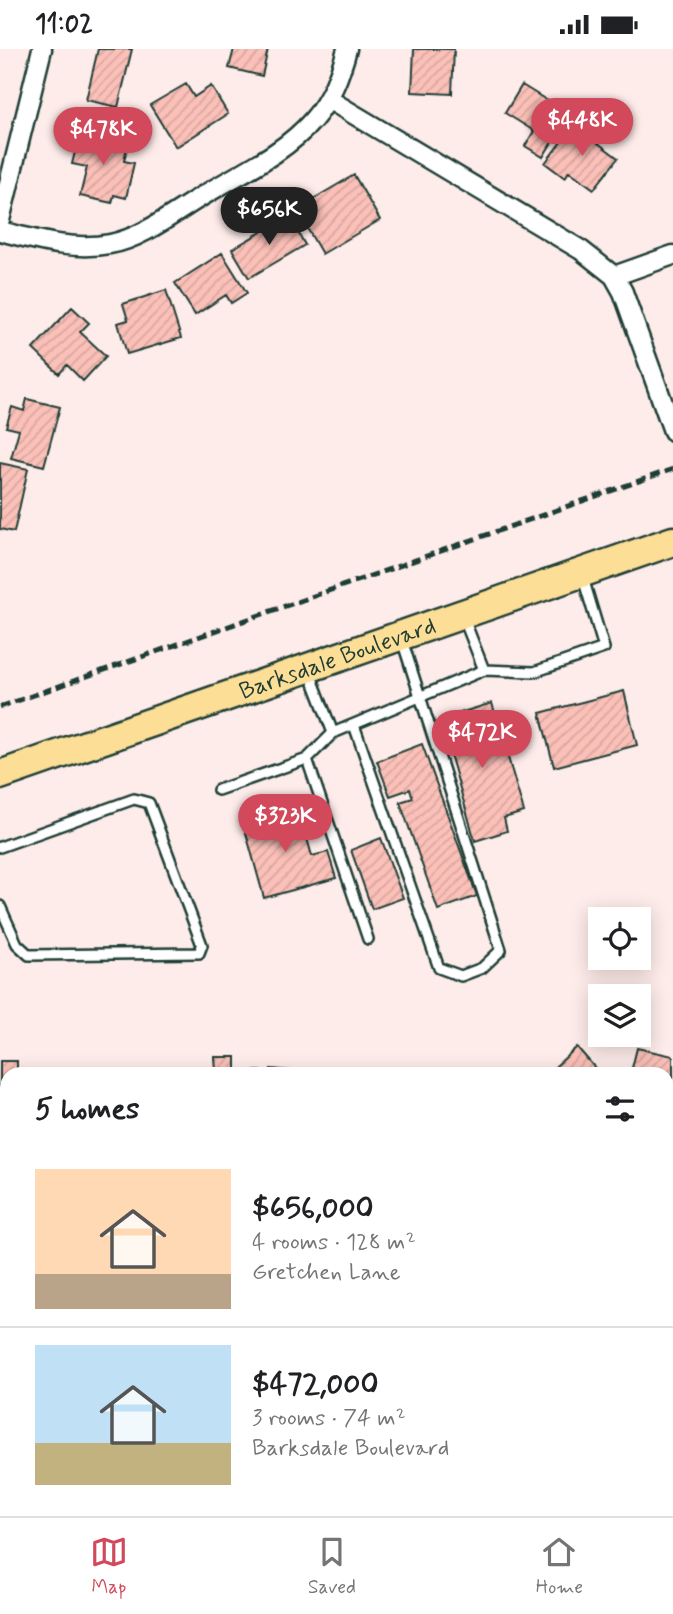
<!DOCTYPE html>
<meta charset="utf-8">
<style>
:root{--surface:#fff;--page:#f2f2f2;--text:#202124;--muted:#757577;--line:#e0e0e0;--accent:#d1495b}
body{margin:0;font-family:Mynerve,sans-serif;background:var(--page);color:var(--text);height:100vh;display:flex;flex-direction:column;font-size:26px;white-space:nowrap}
*{box-sizing:border-box;margin:0}
p{font-size:23px;color:var(--muted)}
.icon{flex:none;width:38px;height:38px;fill:none;stroke:currentColor;stroke-width:2;stroke-linecap:round;stroke-linejoin:round}
.map{position:relative;flex:1;overflow:hidden}
.sheet{position:absolute;left:0px;top:1018px;width:674px;height:450px;display:flex;flex-direction:column;background:var(--surface);border-radius:21px 21px 0 0;box-shadow:0 4px 18px #0003}
.sheet>*{flex:none}
.buttons{position:absolute;left:588px;top:858px;display:grid;gap:14px}
.buttons a{display:grid;place-items:center;width:63px;height:63px;border-radius:0px;background:var(--surface);box-shadow:0 4px 18px #0003;font-size:35px}
.price{position:absolute;translate:-50% -60px;padding:0 16px;border-radius:24px;background:var(--accent);color:#fff;font-size:23px;line-height:46px;filter:drop-shadow(0 2px 4px #0008)}
.price::after{content:'';position:absolute;left:50%;top:42px;width:21px;height:16px;margin-left:-10px;background:inherit;clip-path:polygon(0 0,100% 0,50% 100%)}
.price.on{background:#222;color:#fff}
ul{padding:0;list-style:none}
li{display:flex;align-items:center;gap:21px;height:175px;padding:0 35px}
li+li{border-top:2px solid var(--line)}
li span{display:grid;place-items:center;flex:none;width:196px;height:140px;border-radius:0px;color:#555}
li>.icon{margin-inline-start:auto}
span .icon{width:84px;height:84px;fill:#fffc;stroke-width:1}
li b{font-size:30px}
h2{display:flex;justify-content:space-between;align-items:center;height:84px;padding:0 35px;font-size:30px}
.status{display:flex;justify-content:space-between;align-items:center;height:49px;padding:0 35px;background:var(--surface);direction:ltr}
.status svg{height:19px;fill:currentColor}
.tab-bar{display:flex;justify-content:space-around;align-items:center;height:98px;border-top:2px solid var(--line);background:var(--surface);font-size:19px;color:var(--muted)}
.tab-bar a{display:grid;justify-items:center;gap:4px}
.tab-bar .on{color:var(--accent)}
.map>svg:first-child{display:block}
.building{fill:url(#building-hatch);stroke:#1f3d34;stroke-width:2}
.lines{fill:none;stroke-linecap:round;stroke-linejoin:round}
.lane-casing{stroke:#1f3d34;stroke-width:14}
.street-casing{stroke:#1f3d34;stroke-width:23}
.primary-casing{stroke:#1f3d34;stroke-width:33}
.lane{stroke:#fff;stroke-width:9}
.street{stroke:#fff;stroke-width:18}
.primary{stroke:#fcde96;stroke-width:28}
.rail{stroke:#1f3d34;stroke-width:5;stroke-dasharray:10 5;stroke-linecap:butt}
.labels{text-anchor:middle;stroke-width:7;stroke-linejoin:round;paint-order:stroke}
.street-label{font-size:24px;fill:#1f3d34;stroke:#fff}
</style>
<div class="status"><b>11:02</b><svg viewBox="0 0 49 12"><path d="M0 12V9h3v3zM5 12V6h3v6zM10 12V3h3v9zM15 12V0h3v12zM26 1h20v11H26zM47 4h2v5h-2z"/></svg></div>
<div class="map">
<svg width="673" height="1467" viewBox="0 0 673 1467">
<defs>
<pattern id="building-hatch" width="6" height="6" patternUnits="userSpaceOnUse" patternTransform="scale(1.75)"><rect width="6" height="6" fill="#fbc0b8"/><path d="M-1 1l2-2M0 6l6-6M5 7l2-2" fill="none" stroke="#d7a69f"/></pattern>
</defs>
<rect width="100%" height="100%" fill="#feecea"/>
<filter id="ink" filterUnits="userSpaceOnUse"><feTurbulence type="fractalNoise" baseFrequency=".0143" numOctaves="2"/><feDisplacementMap in="SourceGraphic" scale="14" xChannelSelector="R" yChannelSelector="G"/><feConvolveMatrix kernelMatrix="1 2 1 2 8 2 1 2 1" color-interpolation-filters="sRGB"/></filter>
<g filter="url(#ink)">
<path class="building" d="M 98,0 L 132,0 L 118,58 L 86,51 Z
M 234,0 L 268,0 L 262,27 L 229,19 Z
M 414,0 L 454,0 L 452,45 L 412,43 Z
M 186,35 L 194,48 L 211,37 L 228,65 L 176,98 L 150,56 Z
M 522,36 L 569,65 L 543,108 L 525,97 L 534,82 L 505,64 Z
M 574,76 L 618,109 L 594,140 L 569,122 L 565,129 L 545,114 Z
M 80,83 L 128,94 L 124,112 L 134,114 L 126,149 L 114,146 L 112,154 L 80,147 L 87,118 L 72,115 Z
M 354,126 L 380,171 L 322,205 L 296,160 Z
M 289,167 L 305,196 L 249,229 L 232,200 Z
M 222,204 L 247,244 L 231,254 L 226,246 L 195,266 L 175,234 Z
M 166,241 L 181,289 L 127,305 L 118,274 L 128,271 L 123,255 Z
M 72,258 L 89,274 L 80,283 L 106,307 L 83,332 L 67,316 L 59,325 L 33,300 Z
M 27,350 L 60,358 L 44,417 L 11,409 L 19,381 L 6,378 L 12,358 L 24,362 Z
M 0,414 L 28,420 L 14,483 L 0,480 Z
M 624,642 L 637,696 L 554,718 L 540,664 Z
M 492,654 L 524,763 L 504,769 L 507,782 L 475,792 L 440,670 Z
M 422,695 L 477,847 L 438,861 L 400,753 L 413,749 L 410,740 L 390,747 L 377,712 Z
M 298,757 L 312,807 L 328,803 L 336,829 L 264,849 L 243,773 Z
M 381,789 L 403,849 L 372,860 L 351,801 Z
M 577,998 L 595,1019 L 588,1026 L 546,1026 Z
M 637,999 L 673,1007 L 673,1029 L 632,1019 Z
M 215,1008 L 236,1008 L 236,1022 L 261,1022 L 261,1026 L 208,1026 L 208,1022 L 216,1022 Z
M 0,1012 L 17,1012 L 17,1026 L 7,1026 L 7,1057 L 0,1056 Z
M 271,1020 L 324,1025 L 324,1026 L 270,1026 Z
M 0,1164 L 7,1165 L 7,1193 L 0,1192 Z
M 673,1164 L 673,1207 L 667,1213 L 667,1170 Z
M 0,1327 L 7,1329 L 5,1341 L 7,1342 L 7,1375 L 0,1373 Z
M 308,1461 L 351,1461 L 345,1467 L 302,1467 Z"/>
<g class="lines">
<g class="lane-casing">
<path id="lane" d="M 464,570 L 484,621 L 534,623 L 604,599 L 583,529
M 310,624 L 333,684
M 354,676 L 439,919 L 461,927 L 482,919 L 501,901 L 402,591
M 307,710 L 368,890
M 218,741 L 307,710 L 333,684 L 484,621
M 0,798 L 134,750 L 149,754 L 202,896 L 199,904 L 29,906 L 17,895 L 0,857"/>
</g>
<g class="street-casing">
<path id="street" d="M 328,50 L 581,201 L 614,227 L 623,243 L 673,382
M 0,171 L 42,0
M 0,182 C 37,191 72,202 110,195 C 143,189 175,163 204,146 C 240,124 285,104 313,71 C 331,50 340,26 347,0
M 614,227 L 673,206
M 0,1114 L 7,1113
M 215,1467 L 221,1461"/>
</g>
<g class="primary-casing">
<g id="primary">
<path id="s1" d="M 0,726 L 673,492"/>
</g>
</g>
<use href="#lane" class="lane"/>
<use href="#street" class="street"/>
<use href="#primary" class="primary"/>
<path class="rail" d="M 0,658 L 673,420"/>
</g>
</g>
<g class="labels">
<g class="street-label">
<text dy="8" stroke="none"><textPath href="#s1" startOffset="357">Barksdale Boulevard</textPath></text>
</g>
</g>
</svg>
<div class="buttons">
<a><svg class="icon" aria-label="locate" viewBox="0 0 24 24"><circle cx="12" cy="12" r="6"/><path d="M12 2v4M12 18v4M2 12h4M18 12h4"/></svg></a>
<a><svg class="icon" aria-label="layers" viewBox="0 0 24 24"><path d="M12 4l9 5-9 5-9-5zM3 14l9 5 9-5"/></svg></a>
</div>
<b class="price" style="left:582px;top:109px">$448K</b>
<b class="price" style="left:103px;top:118px">$478K</b>
<b class="price on" style="left:269px;top:198px">$656K</b>
<b class="price" style="left:482px;top:721px">$472K</b>
<b class="price" style="left:285px;top:805px">$323K</b>
<section class="sheet">
<h2>5 homes<svg class="icon" aria-label="filters" viewBox="0 0 24 24"><path d="M4 7h16M4 17h16"/><circle cx="9" cy="7" r="2"/><circle cx="15" cy="17" r="2"/></svg></h2>
<ul>
<li><span style="background:linear-gradient(#ffd9b3 75%,#b9a48a 0)"><svg class="icon" aria-label="home" viewBox="0 0 24 24"><path d="M3 11l9-7 9 7M6 9v11h12V9"/></svg></span><div><b>$656,000</b><p>4 rooms · 128 m²</p><p>Gretchen Lane</p></div></li>
<li><span style="background:linear-gradient(#bfe0f5 70%,#c2b280 0)"><svg class="icon" aria-label="home" viewBox="0 0 24 24"><path d="M3 11l9-7 9 7M6 9v11h12V9"/></svg></span><div><b>$472,000</b><p>3 rooms · 74 m²</p><p>Barksdale Boulevard</p></div></li>
</ul>
</section>
</div>
<nav class="tab-bar">
<a class="on"><svg class="icon" aria-label="map" viewBox="0 0 24 24"><path d="M3 6l6-2 6 2 6-2v14l-6 2-6-2-6 2zM9 4v14M15 6v14"/></svg>Map</a>
<a><svg class="icon" aria-label="saved" viewBox="0 0 24 24"><path d="M7 4h10v16l-5-4-5 4z"/></svg>Saved</a>
<a><svg class="icon" aria-label="home" viewBox="0 0 24 24"><path d="M3 11l9-7 9 7M6 9v11h12V9"/></svg>Home</a>
</nav>
